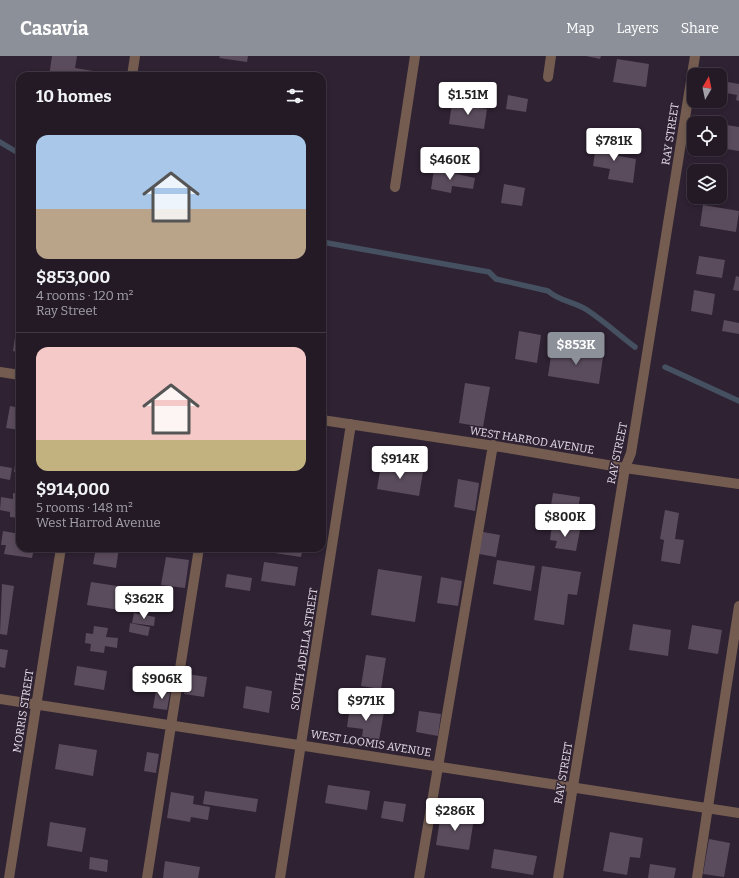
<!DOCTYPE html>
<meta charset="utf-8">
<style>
:root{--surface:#231a26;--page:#2b232e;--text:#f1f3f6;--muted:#a3a1a7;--line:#403843;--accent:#8c9099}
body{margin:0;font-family:Bitter,serif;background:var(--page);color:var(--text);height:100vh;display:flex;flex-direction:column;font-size:15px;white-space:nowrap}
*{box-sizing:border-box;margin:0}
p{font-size:13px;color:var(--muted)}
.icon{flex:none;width:22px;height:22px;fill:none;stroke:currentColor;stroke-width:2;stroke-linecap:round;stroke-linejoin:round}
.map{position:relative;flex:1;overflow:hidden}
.details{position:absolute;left:16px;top:16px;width:310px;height:480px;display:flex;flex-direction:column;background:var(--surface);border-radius:12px;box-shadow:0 2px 6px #0003,0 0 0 1px var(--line)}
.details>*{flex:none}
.needle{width:26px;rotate:9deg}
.buttons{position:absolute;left:687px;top:12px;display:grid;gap:8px}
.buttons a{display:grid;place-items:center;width:40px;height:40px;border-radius:8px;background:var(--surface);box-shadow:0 2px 6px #0003,0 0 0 1px var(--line);font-size:20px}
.price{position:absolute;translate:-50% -34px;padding:0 9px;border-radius:4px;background:#fff;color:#222;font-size:13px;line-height:26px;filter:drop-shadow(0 1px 2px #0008)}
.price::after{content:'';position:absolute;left:50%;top:24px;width:12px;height:9px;margin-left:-6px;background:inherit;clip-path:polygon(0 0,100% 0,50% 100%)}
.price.current{background:var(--accent);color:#fff}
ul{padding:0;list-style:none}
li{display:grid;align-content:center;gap:8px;height:212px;padding:0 20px}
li+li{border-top:1px solid var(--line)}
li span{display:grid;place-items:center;height:124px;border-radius:12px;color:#555}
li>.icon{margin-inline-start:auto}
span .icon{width:72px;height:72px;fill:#fffc;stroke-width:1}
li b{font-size:17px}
h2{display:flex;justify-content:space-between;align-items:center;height:48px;padding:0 20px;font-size:17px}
header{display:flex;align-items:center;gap:24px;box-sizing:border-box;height:56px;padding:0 20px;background:var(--accent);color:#fff}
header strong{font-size:19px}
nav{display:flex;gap:22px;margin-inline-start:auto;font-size:14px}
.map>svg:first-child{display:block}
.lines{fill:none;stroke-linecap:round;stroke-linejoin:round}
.stream{stroke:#455060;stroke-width:5.5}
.building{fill:#5b4c5d}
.minor{stroke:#745d50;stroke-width:10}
.labels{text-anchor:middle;stroke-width:3;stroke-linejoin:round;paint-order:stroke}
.street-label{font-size:11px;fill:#e5dde8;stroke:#2f2233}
</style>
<header>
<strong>Casavia</strong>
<nav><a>Map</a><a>Layers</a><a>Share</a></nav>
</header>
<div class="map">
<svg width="739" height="822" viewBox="0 0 739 822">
<rect width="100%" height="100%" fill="#2f2233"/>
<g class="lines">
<path class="stream" d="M 0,86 L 20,98
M 322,186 L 489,216 L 496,223 L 548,235 C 559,245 575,246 587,254 C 604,265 619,279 635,291
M 665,311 L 739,345"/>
</g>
<path class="building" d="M 52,0 L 77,0 L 75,12 L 99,16 L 98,20 L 49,20 Z
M 220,0 L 248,0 L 247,6 L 219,2 Z
M 586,0 L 601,0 L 600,3 Z
M 617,3 L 649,8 L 646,31 L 613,26 Z
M 728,26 L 739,28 L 739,45 L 736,44 L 737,39 L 726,37 Z
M 508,39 L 528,43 L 526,56 L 506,53 Z
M 452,47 L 487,53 L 484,73 L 449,68 Z
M 720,68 L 739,71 L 739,95 L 720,92 Z
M 597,83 L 615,86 L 613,99 L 636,103 L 633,127 L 608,123 L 610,113 L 593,110 Z
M 434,113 L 475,122 L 473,133 L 452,130 L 451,137 L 431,133 Z
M 504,128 L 525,132 L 522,150 L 501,147 Z
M 703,149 L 739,155 L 736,176 L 700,170 Z
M 699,200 L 725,204 L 722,222 L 696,218 Z
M 736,220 L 739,221 L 739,235 L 733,234 Z
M 694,234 L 715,238 L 712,259 L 691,255 Z
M 19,254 L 20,254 L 20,297 L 13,295 Z
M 724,264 L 739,267 L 739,278 L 722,275 Z
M 519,275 L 541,279 L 537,307 L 515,303 Z
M 552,293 L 603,301 L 599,328 L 548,320 Z
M 465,327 L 490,331 L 483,371 L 459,367 Z
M 10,350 L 20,352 L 20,374 L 6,372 Z
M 17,395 L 20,395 L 20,417 L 14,416 Z
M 381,409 L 423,416 L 419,440 L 377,433 Z
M 0,410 L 12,412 L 10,424 L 0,422 Z
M 458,423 L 479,427 L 475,455 L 454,451 Z
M 13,437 L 20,438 L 20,462 L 10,461 L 10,456 L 0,454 L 1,441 L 13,443 Z
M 553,437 L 580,441 L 577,459 L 550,455 Z
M 665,454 L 679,457 L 675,483 L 684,484 L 680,508 L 661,505 L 664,484 L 660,483 Z
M 552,469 L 580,474 L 576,495 L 555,492 L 557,485 L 550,484 Z
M 3,475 L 20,478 L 20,492 L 34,492 L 32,502 L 4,498 L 6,489 L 1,489 Z
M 483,476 L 500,479 L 496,501 L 479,498 Z
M 96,492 L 119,492 L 116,512 L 93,508 Z
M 275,492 L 303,492 L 301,501 L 274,497 Z
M 166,501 L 189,504 L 185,532 L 161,529 Z
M 497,504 L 535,510 L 531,535 L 493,528 Z
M 264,506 L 298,511 L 295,530 L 261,525 Z
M 542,510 L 581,516 L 577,539 L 568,538 L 564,569 L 534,564 Z
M 378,513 L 422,520 L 415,566 L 371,559 Z
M 227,518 L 252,522 L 250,535 L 225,531 Z
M 441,521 L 462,525 L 458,550 L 437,547 Z
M 91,526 L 130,532 L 126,555 L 87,549 Z
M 2,528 L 14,530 L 7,579 L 0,578 Z
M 134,557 L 155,561 L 154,570 L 132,567 Z
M 130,567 L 150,571 L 148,580 L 129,576 Z
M 633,568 L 671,574 L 668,600 L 629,594 Z
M 692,569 L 722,574 L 718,598 L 688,593 Z
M 94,570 L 108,572 L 106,581 L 118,582 L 117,592 L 105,590 L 104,597 L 90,595 L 91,588 L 85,587 L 86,577 L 93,578 Z
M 0,593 L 8,594 L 5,612 L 0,611 Z
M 366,599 L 386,602 L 381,633 L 361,630 Z
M 77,610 L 107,615 L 104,634 L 74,629 Z
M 187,618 L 207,621 L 204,641 L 184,638 Z
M 246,630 L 272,635 L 269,657 L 243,652 Z
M 156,635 L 170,637 L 167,654 L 153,652 Z
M 350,650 L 384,656 L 379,684 L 362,681 L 363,673 L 347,671 Z
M 419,655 L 441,658 L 438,680 L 416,676 Z
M 59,688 L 97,694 L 93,720 L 55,713 Z
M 147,696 L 159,698 L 156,717 L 144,715 Z
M 328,729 L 370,735 L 367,754 L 325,747 Z
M 205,735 L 258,743 L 256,756 L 203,748 Z
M 171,736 L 194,740 L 193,748 L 210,751 L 208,764 L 191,761 L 190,766 L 167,762 Z
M 384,745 L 406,748 L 403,766 L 381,762 Z
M 441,757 L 474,762 L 469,794 L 436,789 Z
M 50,766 L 86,772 L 82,796 L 47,790 Z
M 610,776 L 643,782 L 640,802 L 630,801 L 627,819 L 603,815 Z
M 709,783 L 730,787 L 724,821 L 703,818 Z
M 494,793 L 537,800 L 533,819 L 491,812 Z
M 90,801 L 108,804 L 107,816 L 89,813 Z
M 165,805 L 200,811 L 198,822 L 163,822 Z
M 650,808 L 676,812 L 674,822 L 648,822 Z"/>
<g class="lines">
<path class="minor" d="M 132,20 L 135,0
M 548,21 L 551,0
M 395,131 L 415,0
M 0,316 L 20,319
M 322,364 L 501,391 L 625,412 L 739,428
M 0,643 L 739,757
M 9,822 L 61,492
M 147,822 L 199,492
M 280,822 L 351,368
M 419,822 L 493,389
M 558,822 L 625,412 L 631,397 L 695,0
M 697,822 L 739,550"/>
</g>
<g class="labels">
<g class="street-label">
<text transform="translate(670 78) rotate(-81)" y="4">RAY STREET</text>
<text transform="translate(532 384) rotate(9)" y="4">WEST HARROD AVENUE</text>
<text transform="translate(617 397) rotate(-78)" y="4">RAY STREET</text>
<text transform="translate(304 593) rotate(-81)" y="4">SOUTH ADELLA STREET</text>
<text transform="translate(23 655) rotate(-81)" y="4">MORRIS STREET</text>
<text transform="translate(371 687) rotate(9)" y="4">WEST LOOMIS AVENUE</text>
<text transform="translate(563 717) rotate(-80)" y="4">RAY STREET</text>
</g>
</g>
</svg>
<div class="buttons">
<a><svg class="needle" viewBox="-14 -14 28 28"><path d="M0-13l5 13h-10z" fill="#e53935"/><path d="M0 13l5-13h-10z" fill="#a3a1a7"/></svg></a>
<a><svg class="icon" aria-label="locate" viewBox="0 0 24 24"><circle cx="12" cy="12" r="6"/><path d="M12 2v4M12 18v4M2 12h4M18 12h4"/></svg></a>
<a><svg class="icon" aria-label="layers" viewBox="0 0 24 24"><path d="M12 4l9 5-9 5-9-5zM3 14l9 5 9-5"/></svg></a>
</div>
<b class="price" style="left:468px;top:60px">$1.51M</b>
<b class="price" style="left:614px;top:106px">$781K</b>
<b class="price" style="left:450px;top:125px">$460K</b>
<b class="price current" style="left:576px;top:310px">$853K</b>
<b class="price" style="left:400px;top:424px">$914K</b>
<b class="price" style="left:565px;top:482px">$800K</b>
<b class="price" style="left:144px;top:564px">$362K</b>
<b class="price" style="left:162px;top:644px">$906K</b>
<b class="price" style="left:366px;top:666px">$971K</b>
<b class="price" style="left:455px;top:776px">$286K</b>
<section class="details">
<h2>10 homes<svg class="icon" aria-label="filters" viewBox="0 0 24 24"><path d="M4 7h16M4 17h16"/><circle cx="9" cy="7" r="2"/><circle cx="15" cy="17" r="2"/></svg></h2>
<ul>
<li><span style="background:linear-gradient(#a9c7e8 60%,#b9a48a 0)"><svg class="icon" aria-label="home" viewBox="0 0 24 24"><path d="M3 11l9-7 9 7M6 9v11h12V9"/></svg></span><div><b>$853,000</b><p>4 rooms · 120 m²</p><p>Ray Street</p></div></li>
<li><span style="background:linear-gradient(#f6c9c9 75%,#c2b280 0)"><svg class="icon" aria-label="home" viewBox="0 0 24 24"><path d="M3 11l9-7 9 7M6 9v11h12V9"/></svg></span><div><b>$914,000</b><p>5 rooms · 148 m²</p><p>West Harrod Avenue</p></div></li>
</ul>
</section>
</div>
